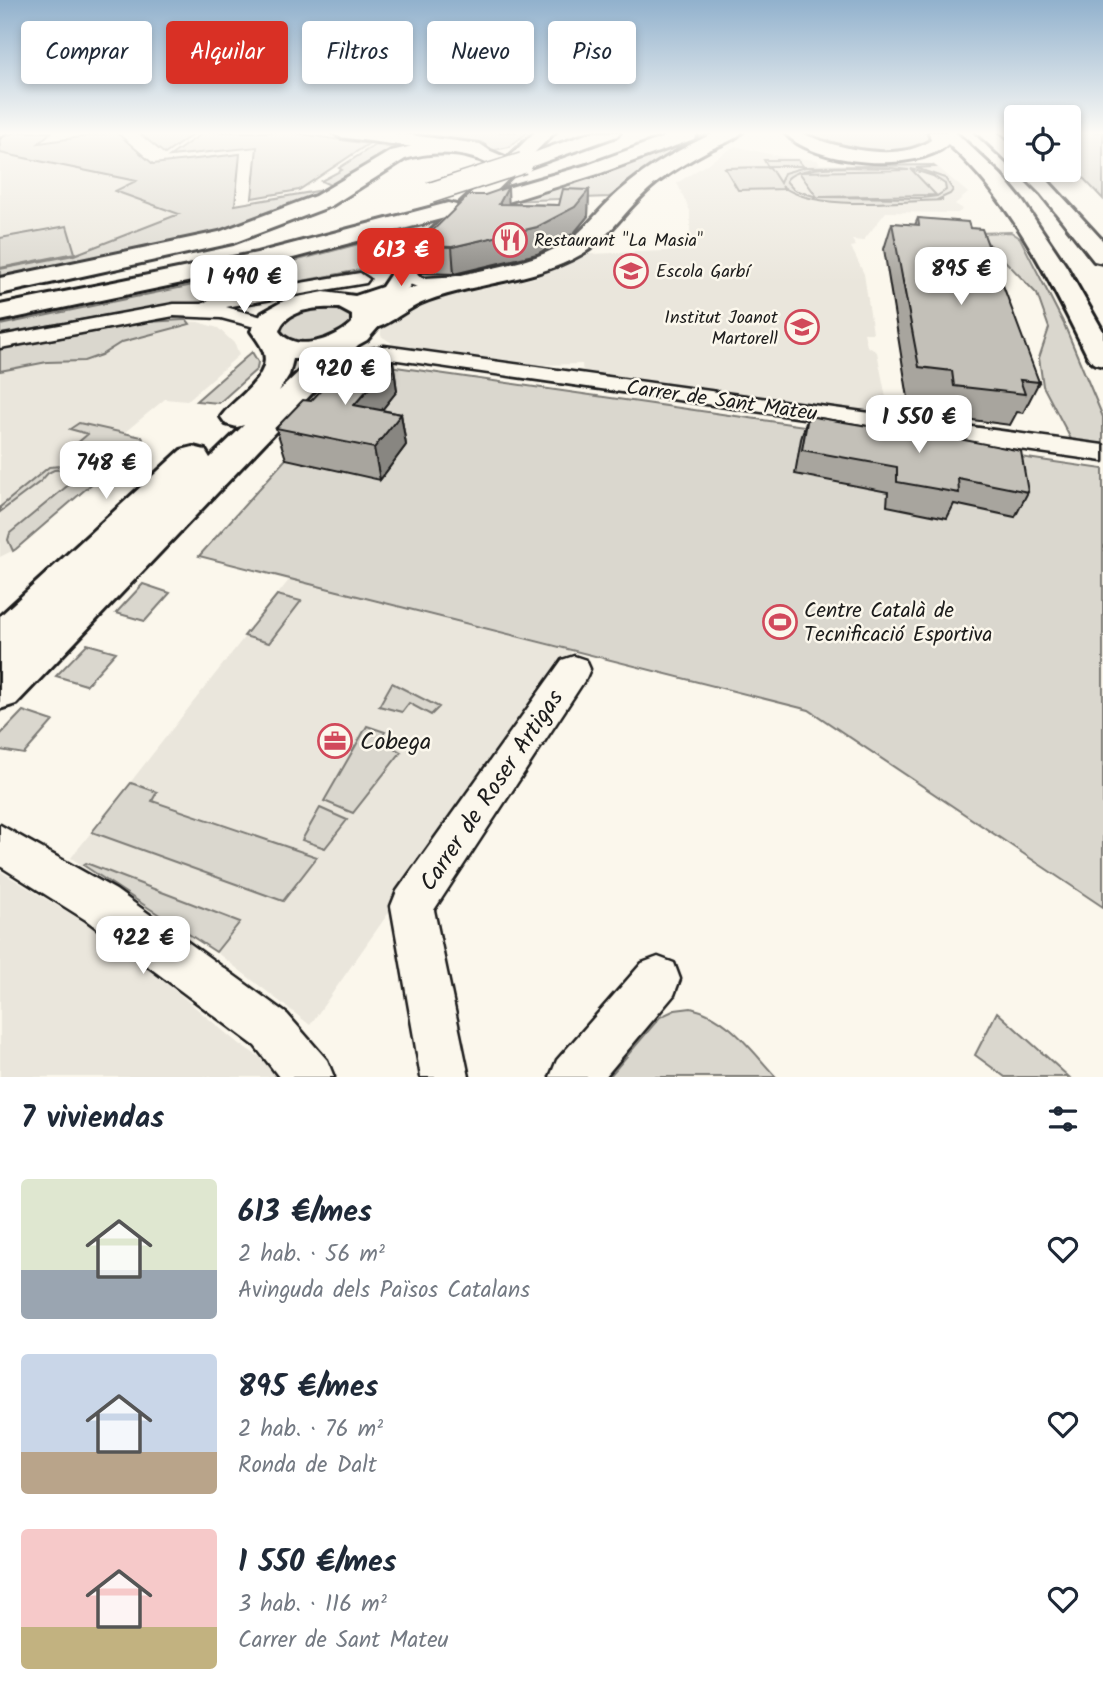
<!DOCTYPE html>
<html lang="es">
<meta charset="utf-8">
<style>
:root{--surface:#fff;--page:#f2f2f3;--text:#1f2937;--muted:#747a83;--accent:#d93025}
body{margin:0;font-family:Kalam,sans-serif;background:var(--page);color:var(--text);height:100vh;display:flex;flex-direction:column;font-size:26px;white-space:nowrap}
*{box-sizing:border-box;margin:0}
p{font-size:23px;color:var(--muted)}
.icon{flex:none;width:38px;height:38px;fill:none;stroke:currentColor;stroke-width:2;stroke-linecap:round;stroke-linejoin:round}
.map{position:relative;height:1077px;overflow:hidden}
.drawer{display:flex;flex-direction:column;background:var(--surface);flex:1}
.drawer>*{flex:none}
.top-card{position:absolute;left:21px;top:21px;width:700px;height:63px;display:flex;gap:14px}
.controls{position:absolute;left:1004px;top:105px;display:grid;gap:14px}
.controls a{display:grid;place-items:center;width:77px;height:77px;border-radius:7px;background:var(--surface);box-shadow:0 4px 10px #0003;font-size:35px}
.price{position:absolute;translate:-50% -60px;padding:0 16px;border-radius:14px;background:#fff;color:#222;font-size:23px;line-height:46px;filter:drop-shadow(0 2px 4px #0008)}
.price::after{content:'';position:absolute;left:50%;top:42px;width:21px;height:16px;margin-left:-10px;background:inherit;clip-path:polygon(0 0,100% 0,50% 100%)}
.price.on{background:var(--accent);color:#fff}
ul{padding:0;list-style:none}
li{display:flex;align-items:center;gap:21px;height:175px;padding:0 21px}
li span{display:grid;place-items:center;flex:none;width:196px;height:140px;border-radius:7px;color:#555}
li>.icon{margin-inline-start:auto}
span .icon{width:84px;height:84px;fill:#fffc;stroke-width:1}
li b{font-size:30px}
h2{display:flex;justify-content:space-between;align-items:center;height:84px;padding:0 21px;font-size:30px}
.tag{padding:0 24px;border-radius:7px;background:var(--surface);box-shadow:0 4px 10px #0003;font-size:24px;line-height:63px}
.tag.on{background:var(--accent);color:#fff}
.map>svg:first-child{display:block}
.built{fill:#eae6dc}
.green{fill:#dad7ce;stroke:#7b7a75;stroke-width:2;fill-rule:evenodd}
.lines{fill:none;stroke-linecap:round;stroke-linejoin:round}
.street-casing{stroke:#1c1c1c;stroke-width:5}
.secondary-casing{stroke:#1c1c1c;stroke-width:6}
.highway-casing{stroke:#1c1c1c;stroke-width:6}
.street{fill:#fbf7ec;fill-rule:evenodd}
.secondary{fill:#fbf7ec;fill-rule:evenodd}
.highway{fill:#fbf7ec;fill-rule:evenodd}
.highway-bridge-casing{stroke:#1c1c1c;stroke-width:23;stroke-linecap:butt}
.highway-bridge{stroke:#fbf7ec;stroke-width:20}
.wall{fill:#a8a59e;stroke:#1c1c1c;stroke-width:2}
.shaded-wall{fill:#888681;stroke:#1c1c1c;stroke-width:2}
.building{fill:#c3c0b8;stroke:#1c1c1c;stroke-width:2}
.labels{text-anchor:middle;stroke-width:5;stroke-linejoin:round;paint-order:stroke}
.far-poi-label{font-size:18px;fill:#1c1c1c;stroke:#fbf7ec;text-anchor:start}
.street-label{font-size:21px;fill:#1c1c1c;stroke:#fbf7ec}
.poi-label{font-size:21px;fill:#1c1c1c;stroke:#fbf7ec;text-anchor:start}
.near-poi-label{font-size:24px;fill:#1c1c1c;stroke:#fbf7ec;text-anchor:start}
.near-street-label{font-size:24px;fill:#1c1c1c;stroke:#fbf7ec}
</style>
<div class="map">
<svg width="1103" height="1077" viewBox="0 0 1103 1077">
<rect width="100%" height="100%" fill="#fbf7ec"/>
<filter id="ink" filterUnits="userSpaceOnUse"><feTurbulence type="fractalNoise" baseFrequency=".0143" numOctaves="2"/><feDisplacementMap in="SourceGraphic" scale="14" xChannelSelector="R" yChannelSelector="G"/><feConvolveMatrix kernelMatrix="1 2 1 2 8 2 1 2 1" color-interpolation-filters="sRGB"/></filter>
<g filter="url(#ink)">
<path class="built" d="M 735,146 L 782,157 L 817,160 L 820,164 L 934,164 L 968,193 L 955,204 L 963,209 L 958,213 L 886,212 L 863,241 L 852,240 L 856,246 L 851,247 L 864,274 L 873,333 L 864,333 L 867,346 L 877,352 L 888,408 L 884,416 L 754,398 L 752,394 L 583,374 L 582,364 L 540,365 L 391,345 L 392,343 L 381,336 L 381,328 L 387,319 L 434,296 L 437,299 L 534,278 L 589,254 L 690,250 L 690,211 L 677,183 Z
M 0,153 L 137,181 L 116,190 L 180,214 L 74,255 L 0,269 Z
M 164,320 L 198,322 L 218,328 L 235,344 L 239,355 L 187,401 L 165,399 L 125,432 L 143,439 L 16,549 L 0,557 L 0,349 Z
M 289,580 L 572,651 L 310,1025 L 216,952 L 71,858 Z
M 0,871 L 120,944 L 234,1040 L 289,1077 L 0,1077 Z"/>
<path class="green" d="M 17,132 L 51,132 L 39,143 L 116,132 L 153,164 L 240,154 L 235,205 L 335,188 L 251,227 L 0,280 L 0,269 L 74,255 L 179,214 L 115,191 L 136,181 L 0,153 L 0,138 Z
M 138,132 L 196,132 L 165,154 Z
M 204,132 L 288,132 L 368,144 L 299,190 L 252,198 L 257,147 L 170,156 Z
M 398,132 L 528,132 L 509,147 L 495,150 L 393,136 Z
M 707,132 L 725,132 L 609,197 L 508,201 Z
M 800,132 L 932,132 L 935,138 L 912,152 L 873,154 L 808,139 Z
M 1069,132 L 1103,132 L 1103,199 L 1069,163 Z
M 375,145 L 395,148 L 337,188 L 321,181 L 342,170 L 339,168 Z
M 764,160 L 798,160 L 803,166 L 769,166 L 780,183 L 784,173 L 805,167 L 932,165 L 935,167 L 916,168 L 945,178 L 953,190 L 950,194 L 939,199 L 943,200 C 901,201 815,212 782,186 L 784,189 L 738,190 L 725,168 L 768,167 ZM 891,168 L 909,170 L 799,172 L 817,197 L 794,190 L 786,181 C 795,162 870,168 891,168 ZM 911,169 L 933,176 L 945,184 L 946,190 L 937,196 L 922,198 L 819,197 L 936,195 Z
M 67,226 L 75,253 L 0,268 L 0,238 Z
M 412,230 L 360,270 L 281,285 L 258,295 L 222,301 L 166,305 L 0,334 L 0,325 L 241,275 Z
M 1011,232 L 1020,238 L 1064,324 L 1103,417 L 1103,444 L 1072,441 L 1043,386 L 1039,358 L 1049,328 L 1037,294 L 978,233 Z
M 337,307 L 352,313 L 355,324 C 331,340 304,352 278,332 L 279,322 L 301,309 Z
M 182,320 L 187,320 L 190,324 L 122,342 L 101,355 L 84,361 L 47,362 L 0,371 L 0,349 L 148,322 Z
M 252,352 L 258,362 L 257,369 L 219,403 L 196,401 Z
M 389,366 L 1103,469 L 1103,907 L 809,710 L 199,556 L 311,431 Z
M 79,423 L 142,437 L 143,439 L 122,457 L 73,459 L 69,458 L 68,451 L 88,434 L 70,429 Z
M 88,464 L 83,468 L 54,470 L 48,473 L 41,481 L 0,512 L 0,507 L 49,467 Z
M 102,475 L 16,549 L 13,551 L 8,540 L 10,533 L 77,478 Z
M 143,584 L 170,593 L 145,621 L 116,613 Z
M 277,595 L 301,601 L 269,643 L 244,636 Z
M 87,644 L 116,652 L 86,685 L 56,676 Z
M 392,683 L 439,707 L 431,715 L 409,703 L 402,712 L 379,706 Z
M 23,711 L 53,721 L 24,754 L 0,750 L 0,735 Z
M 367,726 L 385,732 L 379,740 L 401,752 L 353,813 L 324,801 Z
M 131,783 L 157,792 L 152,801 L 317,857 L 283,901 L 92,832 Z
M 320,808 L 347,820 L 325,848 L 302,840 Z
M 86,863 L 240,922 L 216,952 L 83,865 Z
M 691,1008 C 729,1017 750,1049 776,1077 L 609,1077 L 660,1017 L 675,1010 Z
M 997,1012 L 1069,1077 L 1005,1077 L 975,1055 Z"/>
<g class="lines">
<g class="street-casing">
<path id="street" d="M 0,132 L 7,132 L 0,137 Z
M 403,268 L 424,278 L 463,276 L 472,282 C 457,299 407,290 394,273 Z
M 360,273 L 369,279 L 366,283 L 226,307 L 273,320 L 276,324 L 273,328 L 266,330 L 221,318 L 174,316 L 0,348 L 0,336 L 174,304 L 202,304 L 212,298 Z
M 384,346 L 1103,445 L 1103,461 L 384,358 L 354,367 L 315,387 L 299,387 L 296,382 L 299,377 L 338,357 Z
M 574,656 L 586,660 L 590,669 L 586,678 L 434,910 L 469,1077 L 421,1077 L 391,906 L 397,891 L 562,660 Z
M 0,825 L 116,890 L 287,1014 L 327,1060 L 334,1077 L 279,1077 L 255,1046 L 86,920 L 0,866 Z
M 658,957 L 674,963 L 680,979 L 674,995 L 605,1077 L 550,1077 L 557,1060 L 642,963 Z"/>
</g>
<g class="secondary-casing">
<path id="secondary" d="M 331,132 L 386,132 L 480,144 L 489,150 L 480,156 L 340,137 Z
M 535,132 L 555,132 L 420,268 C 406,295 403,298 375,307 L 380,325 L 367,340 L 358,345 L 16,704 L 0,709 L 0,616 L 181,450 L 193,447 L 205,450 L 210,458 L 244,425 L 237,427 L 226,424 L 221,417 C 233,399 274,377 263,350 C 260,343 255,337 251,331 L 262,313 L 287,299 L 324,292 L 355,296 L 382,287 L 400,260 ZM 339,308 L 352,315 L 352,323 C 336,339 295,354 279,331 C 286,308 319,307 339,308 ZM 293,359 L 312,359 L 279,391 L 289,375 Z"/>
</g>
<g class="highway-casing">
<path id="highway" d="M 592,132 L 620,132 L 617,136 L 530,167 L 523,169 L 513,163 L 516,159 Z
M 678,132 L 695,132 L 697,135 L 694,139 L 601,173 L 495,206 L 479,206 L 476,201 L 479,196 L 587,165 Z
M 717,132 L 742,132 C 734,141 719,145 709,150 C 692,159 675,169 659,181 C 630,202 610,238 582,254 C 534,282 475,282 424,302 C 402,310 381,335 357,329 L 353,323 C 383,280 490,274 538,256 C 585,238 586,221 620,191 C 648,166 683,147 717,132 Z
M 784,132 C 807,132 812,139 832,144 C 861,152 905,159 931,140 L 929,132 L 955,132 L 1001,175 L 1023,202 L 1066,266 L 1103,331 L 1103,366 L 1093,363 L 1088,357 C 1050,281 1013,202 948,144 C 916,174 812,165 784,132 Z
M 976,132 L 996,132 L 1017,150 L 1017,166 L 1010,164 Z
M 434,141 L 486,149 L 505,157 L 508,167 L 498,173 L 491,171 L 488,164 C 464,151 430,151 405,159 L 331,206 L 233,243 L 0,294 L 0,278 L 219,232 L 315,196 L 391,151 Z
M 1017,170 L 1038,170 L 1103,241 L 1103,263 L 1094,261 L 1041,194 Z
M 448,203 L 456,205 L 459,210 L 456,215 L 259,267 L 0,321 L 0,305 L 257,253 Z"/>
</g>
<use href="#street" class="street"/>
<use href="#secondary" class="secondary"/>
<use href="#highway" class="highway"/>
<g class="highway-bridge-casing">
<path id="highway-bridge" d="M 430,193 L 523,163"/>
</g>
<use href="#highway-bridge" class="highway-bridge"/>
</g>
<path class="wall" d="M 589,190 L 588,216 L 574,233 L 537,254 L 454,274 L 420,273 L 417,246 L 508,204 L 559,205 Z
M 918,218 L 970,228 L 1039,382 L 1023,413 L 1017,412 L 1010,425 L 942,416 L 939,402 L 908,398 L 884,249 L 892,223 L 915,225 Z
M 393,361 L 397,391 L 382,410 L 401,414 L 406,445 L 380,480 L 286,459 L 276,428 L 311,401 Z
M 808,416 L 896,431 L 898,427 L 1028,492 L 1015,517 L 954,504 L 947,518 L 887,506 L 888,492 L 795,474 L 801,439 Z"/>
<path class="shaded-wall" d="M 508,187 L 509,212 L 499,204 Z
M 589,190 L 588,216 L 574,233 L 537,254 L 454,274 L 452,247 L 537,227 Z
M 393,361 L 397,391 L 361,436 L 354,405 Z
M 401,414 L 406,445 L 380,480 L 374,448 Z"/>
<path class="building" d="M 508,187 L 499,204 L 559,205 L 563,189 L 589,190 L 575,207 L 537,227 L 452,247 L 417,246 L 469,195 L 485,195 Z
M 918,218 L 968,222 L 970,228 L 982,229 L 1039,382 L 1020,380 L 1025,394 L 954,386 L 952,371 L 919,367 L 892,223 L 919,225 Z
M 355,354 L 393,361 L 354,405 L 401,414 L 374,448 L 276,428 L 303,400 L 311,401 Z
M 808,416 L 898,431 L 898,427 L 1021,451 L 1028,492 L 958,478 L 959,493 L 897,482 L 897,467 L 802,450 Z"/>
</g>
<linearGradient id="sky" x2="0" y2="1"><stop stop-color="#91b1cd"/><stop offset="0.47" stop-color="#fdfbf6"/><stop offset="1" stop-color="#fdfbf6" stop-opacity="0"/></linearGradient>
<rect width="1103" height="283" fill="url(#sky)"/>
<defs>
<g id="restaurant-ring" transform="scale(1.75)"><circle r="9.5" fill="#fbf7ec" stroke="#d1495b" stroke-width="1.5"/><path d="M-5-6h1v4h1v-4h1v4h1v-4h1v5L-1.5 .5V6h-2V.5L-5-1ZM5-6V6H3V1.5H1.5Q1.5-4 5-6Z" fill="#d1495b"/></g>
<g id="school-ring" transform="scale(1.75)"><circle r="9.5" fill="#fbf7ec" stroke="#d1495b" stroke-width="1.5"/><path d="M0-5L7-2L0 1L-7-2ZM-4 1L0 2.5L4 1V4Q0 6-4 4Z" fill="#d1495b"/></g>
<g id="stadium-ring" transform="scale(1.75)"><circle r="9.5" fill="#fbf7ec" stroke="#d1495b" stroke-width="1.5"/><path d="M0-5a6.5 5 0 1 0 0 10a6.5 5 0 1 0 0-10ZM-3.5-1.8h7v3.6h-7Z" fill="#d1495b"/></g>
<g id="office-ring" transform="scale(1.75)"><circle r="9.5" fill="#fbf7ec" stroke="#d1495b" stroke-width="1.5"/><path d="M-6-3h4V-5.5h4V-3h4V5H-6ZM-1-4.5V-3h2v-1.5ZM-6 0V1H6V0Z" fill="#d1495b"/></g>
</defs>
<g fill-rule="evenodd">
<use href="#restaurant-ring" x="510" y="240"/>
<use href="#school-ring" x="631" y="271"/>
<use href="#school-ring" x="802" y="327"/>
<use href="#stadium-ring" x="780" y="622"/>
<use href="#office-ring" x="335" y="741"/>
</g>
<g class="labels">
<g class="far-poi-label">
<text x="534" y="246">Restaurant "La Masia"</text>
<text x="656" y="277">Escola Garbí</text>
<text x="778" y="323" text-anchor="end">Institut Joanot<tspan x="778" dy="21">Martorell</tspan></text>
</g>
<g class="street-label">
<text transform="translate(722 400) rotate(8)" y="7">Carrer de Sant Mateu</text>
</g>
<g class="poi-label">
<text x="804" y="617">Centre Català de<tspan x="804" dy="24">Tecnificació Esportiva</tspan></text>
</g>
<g class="near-poi-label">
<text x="360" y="749">Cobega</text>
</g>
<g class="near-street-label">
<text transform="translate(491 790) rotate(-56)" y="8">Carrer de Roser Artigas</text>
</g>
</g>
</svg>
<div class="controls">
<a><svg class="icon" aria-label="locate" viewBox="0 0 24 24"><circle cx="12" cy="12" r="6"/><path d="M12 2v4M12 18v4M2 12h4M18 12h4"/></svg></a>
</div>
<b class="price on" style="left:401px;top:288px">613 €</b>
<b class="price" style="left:961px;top:307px">895 €</b>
<b class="price" style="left:244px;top:315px">1 490 €</b>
<b class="price" style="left:345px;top:407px">920 €</b>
<b class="price" style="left:919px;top:455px">1 550 €</b>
<b class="price" style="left:106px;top:501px">748 €</b>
<b class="price" style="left:143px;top:976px">922 €</b>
<div class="top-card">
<a class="tag">Comprar</a>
<a class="tag on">Alquilar</a>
<a class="tag">Filtros</a>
<a class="tag">Nuevo</a>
<a class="tag">Piso</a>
</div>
</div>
<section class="drawer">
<h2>7 viviendas<svg class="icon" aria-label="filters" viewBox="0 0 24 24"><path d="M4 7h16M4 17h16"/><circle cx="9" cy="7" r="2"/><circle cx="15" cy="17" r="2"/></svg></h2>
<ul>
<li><span style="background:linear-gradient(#dfe7d0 65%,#9aa5b1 0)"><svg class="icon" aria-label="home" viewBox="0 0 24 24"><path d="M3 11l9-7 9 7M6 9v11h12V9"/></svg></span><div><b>613 €/mes</b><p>2 hab. · 56 m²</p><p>Avinguda dels Països Catalans</p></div><svg class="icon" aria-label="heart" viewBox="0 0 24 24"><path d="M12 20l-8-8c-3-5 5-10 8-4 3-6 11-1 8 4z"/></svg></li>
<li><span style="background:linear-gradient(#c9d6e8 70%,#b9a48a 0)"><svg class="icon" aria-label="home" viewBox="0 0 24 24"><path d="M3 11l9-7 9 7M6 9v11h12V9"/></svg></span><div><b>895 €/mes</b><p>2 hab. · 76 m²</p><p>Ronda de Dalt</p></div><svg class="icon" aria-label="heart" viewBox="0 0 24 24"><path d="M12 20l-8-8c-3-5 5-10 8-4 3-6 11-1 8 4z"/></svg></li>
<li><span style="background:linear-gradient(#f6c9c9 70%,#c2b280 0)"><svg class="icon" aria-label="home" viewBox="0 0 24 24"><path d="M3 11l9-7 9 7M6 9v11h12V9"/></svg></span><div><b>1 550 €/mes</b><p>3 hab. · 116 m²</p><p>Carrer de Sant Mateu</p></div><svg class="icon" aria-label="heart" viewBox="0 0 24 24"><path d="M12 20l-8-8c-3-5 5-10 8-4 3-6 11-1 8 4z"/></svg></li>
</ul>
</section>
